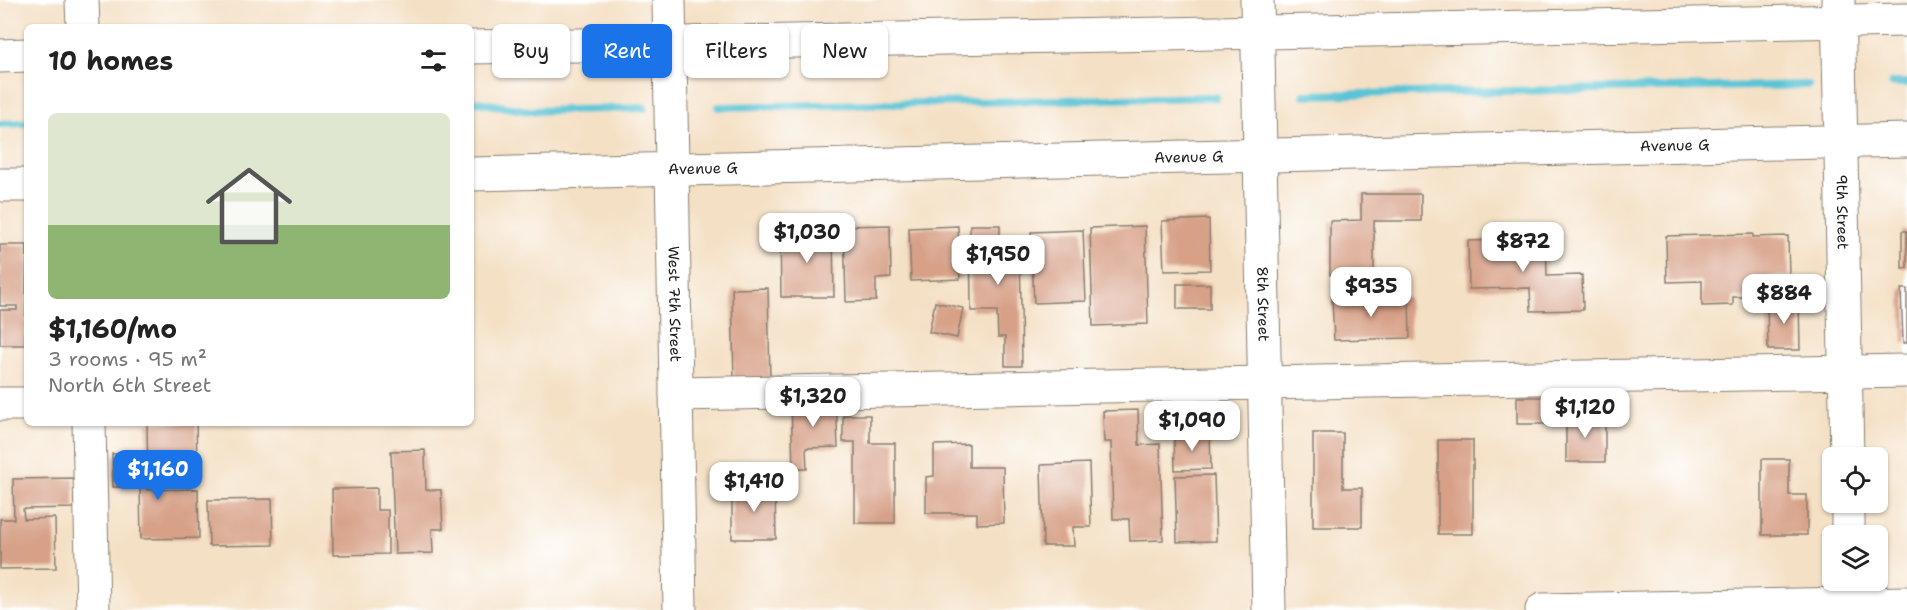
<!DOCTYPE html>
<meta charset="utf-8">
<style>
:root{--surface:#fff;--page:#f2f2f2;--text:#222;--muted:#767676;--accent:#1a73e8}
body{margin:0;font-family:"Shantell Sans",sans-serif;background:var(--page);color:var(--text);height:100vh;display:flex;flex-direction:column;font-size:22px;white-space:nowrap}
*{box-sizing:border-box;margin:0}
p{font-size:20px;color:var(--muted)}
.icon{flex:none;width:33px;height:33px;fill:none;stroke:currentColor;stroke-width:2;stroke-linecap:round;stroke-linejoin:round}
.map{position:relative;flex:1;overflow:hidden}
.panel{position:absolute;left:24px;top:24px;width:450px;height:402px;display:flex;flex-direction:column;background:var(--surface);border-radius:9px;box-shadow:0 2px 4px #0004}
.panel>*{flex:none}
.hud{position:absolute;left:492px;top:24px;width:570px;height:54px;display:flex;gap:12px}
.controls{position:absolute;left:1822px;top:447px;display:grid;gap:12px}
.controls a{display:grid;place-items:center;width:66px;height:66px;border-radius:9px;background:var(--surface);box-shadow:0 2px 4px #0004;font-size:30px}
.price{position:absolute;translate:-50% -51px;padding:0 14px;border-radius:12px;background:#fff;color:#222;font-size:20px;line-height:39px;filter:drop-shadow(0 2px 3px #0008)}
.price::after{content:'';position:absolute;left:50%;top:36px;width:18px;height:14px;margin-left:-9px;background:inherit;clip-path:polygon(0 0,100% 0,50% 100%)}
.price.current{background:var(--accent);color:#fff}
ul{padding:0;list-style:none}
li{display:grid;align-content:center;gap:12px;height:318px;padding:0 24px}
li span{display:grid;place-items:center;height:186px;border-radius:9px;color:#555}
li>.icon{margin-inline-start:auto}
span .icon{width:108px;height:108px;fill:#fffc;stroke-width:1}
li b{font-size:26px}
h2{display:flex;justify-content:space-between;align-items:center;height:72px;padding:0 24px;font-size:26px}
.tag{padding:0 21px;border-radius:9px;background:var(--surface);box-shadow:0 2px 4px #0004;font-size:21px;line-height:54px}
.tag.current{background:var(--accent);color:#fff}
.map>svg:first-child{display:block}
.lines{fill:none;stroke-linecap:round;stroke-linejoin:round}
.stream{stroke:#5ac4d5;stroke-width:8}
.building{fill:#d7a087}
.minor-casing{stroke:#887e70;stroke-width:35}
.minor{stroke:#fff;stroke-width:33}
.labels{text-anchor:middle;stroke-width:5;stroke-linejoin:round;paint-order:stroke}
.street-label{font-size:15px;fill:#1c1c1c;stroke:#fff}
</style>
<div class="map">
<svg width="1907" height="610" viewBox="0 0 1907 610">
<rect width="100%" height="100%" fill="#fff"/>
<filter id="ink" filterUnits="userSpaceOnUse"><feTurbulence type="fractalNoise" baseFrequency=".0167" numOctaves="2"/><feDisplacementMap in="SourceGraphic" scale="12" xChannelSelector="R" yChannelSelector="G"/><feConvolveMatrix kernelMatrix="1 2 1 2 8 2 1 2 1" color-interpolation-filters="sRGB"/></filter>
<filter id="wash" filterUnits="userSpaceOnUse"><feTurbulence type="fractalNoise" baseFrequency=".008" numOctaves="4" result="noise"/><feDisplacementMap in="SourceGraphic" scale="24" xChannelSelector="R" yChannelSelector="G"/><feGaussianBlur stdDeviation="1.35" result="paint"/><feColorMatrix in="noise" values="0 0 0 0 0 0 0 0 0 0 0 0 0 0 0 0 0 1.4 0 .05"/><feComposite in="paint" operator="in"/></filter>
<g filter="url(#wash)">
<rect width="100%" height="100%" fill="#f4e0c5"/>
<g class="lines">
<path class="stream" d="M 1892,83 L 1907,83
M 1304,95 L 1808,85
M 471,101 L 529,111 L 644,108
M 719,107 L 1216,97
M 0,124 L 27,123"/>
</g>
<g id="blocks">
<path class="building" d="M 1361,194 L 1421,194 L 1421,221 L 1374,221 L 1374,275 L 1330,275 L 1330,221 L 1361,220 Z
M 1209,219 L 1210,270 L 1164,271 L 1162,221 Z
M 890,225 L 891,278 L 876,279 L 876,301 L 846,302 L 844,226 Z
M 970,225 L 1000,225 L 1000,245 L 1020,245 L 1022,366 L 1005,366 L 1005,337 L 998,337 L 997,311 L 971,311 Z
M 958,226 L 960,279 L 911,281 L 909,228 Z
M 1145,226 L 1148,324 L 1093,326 L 1090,228 Z
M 833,230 L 834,297 L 781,297 L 780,231 Z
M 1083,230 L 1086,301 L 1034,303 L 1031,232 Z
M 1902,231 L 1907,231 L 1907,268 L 1902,268 Z
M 1753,234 L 1753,237 L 1788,236 L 1789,276 L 1752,277 L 1752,297 L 1733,297 L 1733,305 L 1702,306 L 1702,281 L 1667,282 L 1666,236 Z
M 1546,239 L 1547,276 L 1582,275 L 1583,310 L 1531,311 L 1530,288 L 1469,289 L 1468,241 Z
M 0,245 L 27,245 L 25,345 L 0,345 L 0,310 L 17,310 L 17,306 L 0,306 Z
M 1177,284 L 1210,284 L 1210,309 L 1177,309 Z
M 768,288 L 770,381 L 734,382 L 732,289 Z
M 1901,289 L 1907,289 L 1907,343 L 1903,343 Z
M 1409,297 L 1410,338 L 1334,340 L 1332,298 Z
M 1799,299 L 1800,350 L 1768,350 L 1767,300 Z
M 935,302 L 963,308 L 957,338 L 929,332 Z
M 1517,397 L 1550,397 L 1550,424 L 1517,424 Z
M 836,399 L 838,447 L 806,448 L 807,469 L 793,469 L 791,400 Z
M 1138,410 L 1139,445 L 1160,444 L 1163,540 L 1130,541 L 1129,519 L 1113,519 L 1111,442 L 1104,442 L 1103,411 Z
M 843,415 L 870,415 L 870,443 L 895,443 L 895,523 L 855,523 L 855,442 L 843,442 Z
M 1566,415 L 1605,415 L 1605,462 L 1566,462 Z
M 147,423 L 196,423 L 197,462 L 169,462 L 169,484 L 148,484 Z
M 1313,433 L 1343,433 L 1343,488 L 1362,488 L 1362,527 L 1313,527 Z
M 1174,435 L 1210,435 L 1211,469 L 1175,470 Z
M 1438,440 L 1473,440 L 1473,534 L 1438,534 Z
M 969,444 L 969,467 L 1003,467 L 1004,523 L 977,524 L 977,513 L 926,513 L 926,477 L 934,476 L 934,445 Z
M 425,450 L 426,490 L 441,490 L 443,529 L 432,529 L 433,553 L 395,554 L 391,451 Z
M 146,453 L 147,490 L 198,489 L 199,538 L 141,539 L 140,487 L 113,487 L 112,454 Z
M 1762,459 L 1789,459 L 1789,495 L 1807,495 L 1807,535 L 1762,535 Z
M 1089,463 L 1091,527 L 1073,527 L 1074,546 L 1043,546 L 1041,465 Z
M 1214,475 L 1216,541 L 1177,542 L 1175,476 Z
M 74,478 L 74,508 L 23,509 L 24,519 L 55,518 L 56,568 L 0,569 L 0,519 L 14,519 L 13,479 Z
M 775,486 L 776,539 L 732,539 L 732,487 Z
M 377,488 L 377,510 L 388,510 L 388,554 L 333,555 L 332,489 Z
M 272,499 L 273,545 L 209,546 L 208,500 Z"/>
</g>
</g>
<g filter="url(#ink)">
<use href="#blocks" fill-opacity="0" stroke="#887e70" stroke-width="1.5"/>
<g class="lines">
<g class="minor-casing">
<g id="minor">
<path d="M 82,0 L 83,27"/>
<path id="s1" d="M 669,0 L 680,610"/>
<path id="s2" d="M 1257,0 L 1269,610"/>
<path id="s3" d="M 1838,0 L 1847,458"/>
<path d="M 471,47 L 1907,20"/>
<path d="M 0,56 L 27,55"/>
<path id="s4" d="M 471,174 L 1907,140"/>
<path d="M 0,185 L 27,185"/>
<path d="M 676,394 L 1907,371"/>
<path d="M 0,404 L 27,404"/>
<path d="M 89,423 L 93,610"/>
<path d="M 1848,502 L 1848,536"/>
<path d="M 1542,610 L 1907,603"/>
</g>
</g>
<use href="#minor" class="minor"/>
</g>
</g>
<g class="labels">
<g class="street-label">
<text dy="5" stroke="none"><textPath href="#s4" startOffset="1204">Avenue G</textPath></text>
<text dy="5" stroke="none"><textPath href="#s4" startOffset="718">Avenue G</textPath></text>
<text dy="5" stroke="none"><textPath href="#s4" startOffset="232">Avenue G</textPath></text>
<text dy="5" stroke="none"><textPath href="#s3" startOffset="212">9th Street</textPath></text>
<text dy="5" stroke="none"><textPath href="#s1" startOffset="304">West 7th Street</textPath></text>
<text dy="5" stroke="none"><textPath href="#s2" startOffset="304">8th Street</textPath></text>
</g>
</g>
</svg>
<div class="controls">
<a><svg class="icon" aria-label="locate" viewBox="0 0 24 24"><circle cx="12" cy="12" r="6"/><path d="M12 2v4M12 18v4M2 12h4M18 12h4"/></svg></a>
<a><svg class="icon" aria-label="layers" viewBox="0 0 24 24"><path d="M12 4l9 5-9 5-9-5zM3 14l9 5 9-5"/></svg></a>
</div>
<b class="price" style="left:807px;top:264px">$1,030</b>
<b class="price" style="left:1523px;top:273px">$872</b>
<b class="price" style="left:998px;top:286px">$1,950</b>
<b class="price" style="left:1371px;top:318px">$935</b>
<b class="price" style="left:1784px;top:325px">$884</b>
<b class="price" style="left:813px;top:428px">$1,320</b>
<b class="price" style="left:1585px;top:439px">$1,120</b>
<b class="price" style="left:1192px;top:452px">$1,090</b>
<b class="price current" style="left:158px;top:501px">$1,160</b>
<b class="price" style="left:754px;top:513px">$1,410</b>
<div class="hud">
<a class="tag">Buy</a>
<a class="tag current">Rent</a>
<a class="tag">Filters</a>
<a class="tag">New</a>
</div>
<section class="panel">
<h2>10 homes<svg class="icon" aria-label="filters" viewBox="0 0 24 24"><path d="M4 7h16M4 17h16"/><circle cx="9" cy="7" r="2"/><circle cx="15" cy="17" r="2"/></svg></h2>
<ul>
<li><span style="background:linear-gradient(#dfe7d0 60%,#8fb573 0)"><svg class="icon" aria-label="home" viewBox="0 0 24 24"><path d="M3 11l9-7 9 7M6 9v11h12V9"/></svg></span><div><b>$1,160/mo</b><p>3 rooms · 95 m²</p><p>North 6th Street</p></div></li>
</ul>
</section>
</div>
